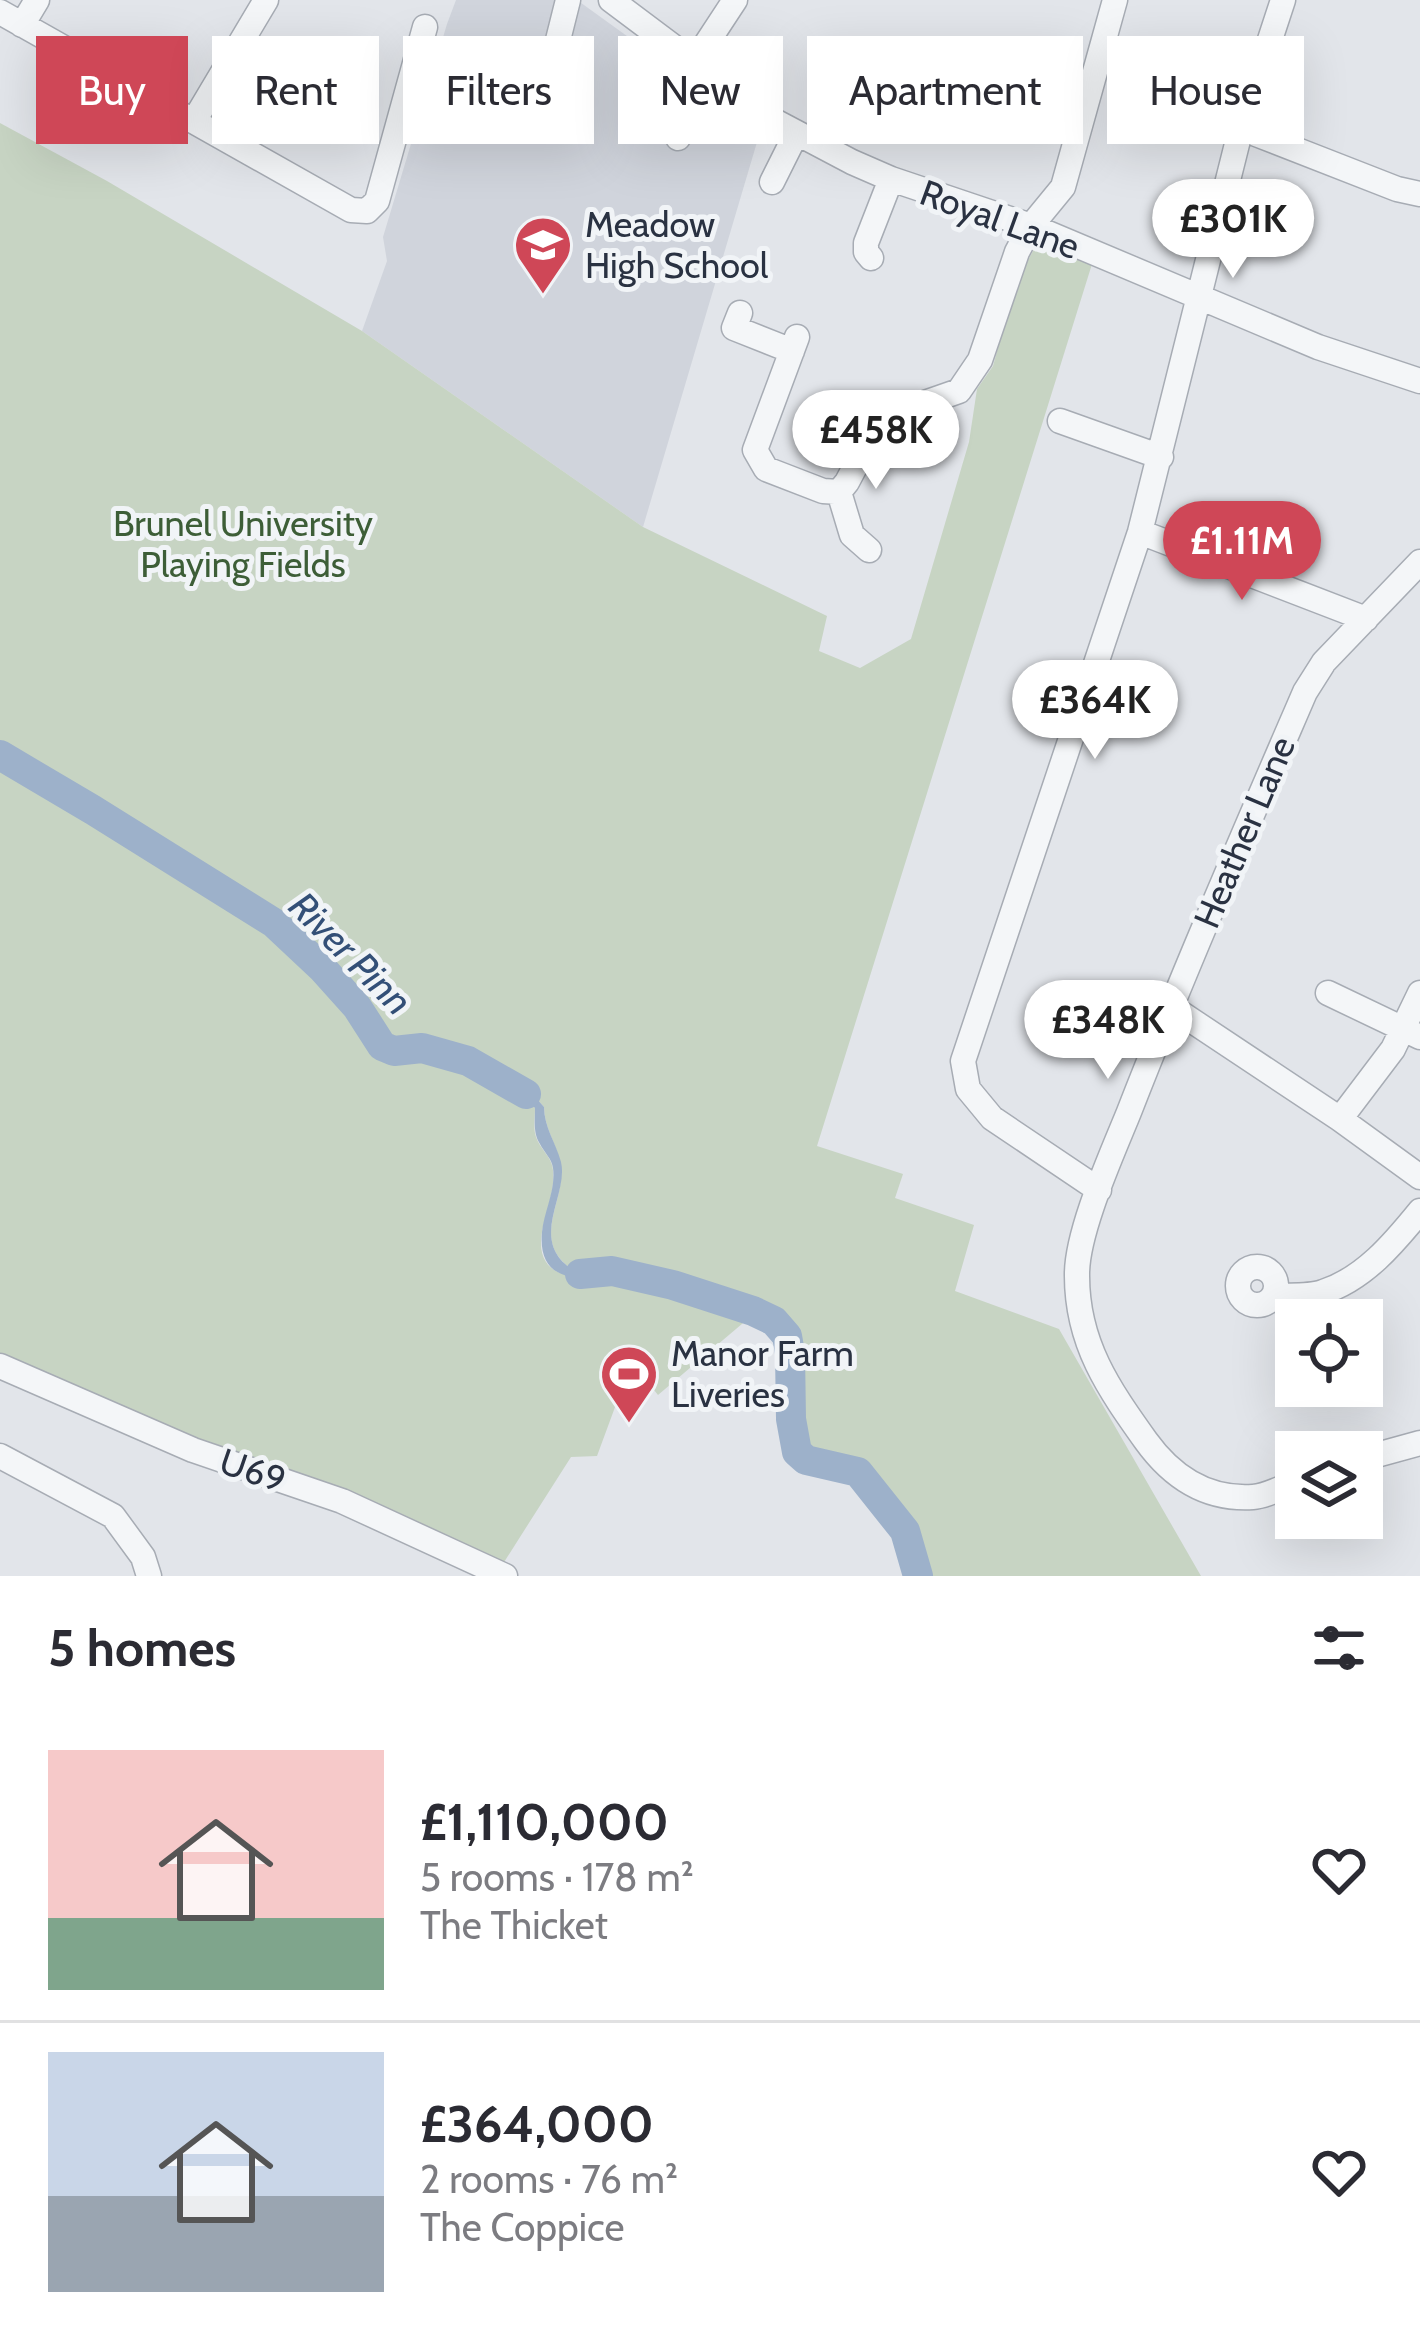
<!DOCTYPE html>
<meta charset="utf-8">
<style>
:root{--surface:#fff;--page:#f2f2f3;--text:#2b2b33;--muted:#7c7c81;--line:#e1e1e2;--accent:#cf4757}
body{margin:0;font-family:Cabin,sans-serif;background:var(--page);color:var(--text);height:100vh;display:flex;flex-direction:column;font-size:45px;white-space:nowrap}
*{box-sizing:border-box;margin:0}
p{font-size:39px;color:var(--muted)}
.icon{flex:none;width:66px;height:66px;fill:none;stroke:currentColor;stroke-width:2;stroke-linecap:round;stroke-linejoin:round}
.map{position:relative;height:1576px;overflow:hidden}
.drawer{display:flex;flex-direction:column;background:var(--surface);flex:1}
.drawer>*{flex:none}
.top-card{position:absolute;left:36px;top:36px;width:1350px;height:108px;display:flex;gap:24px}
.tools{position:absolute;left:1275px;top:1299px;display:grid;gap:24px}
.tools a{display:grid;place-items:center;width:108px;height:108px;border-radius:0px;background:var(--surface);box-shadow:0 12px 48px #0002;font-size:60px}
.price{position:absolute;translate:-50% -102px;padding:0 27px;border-radius:42px;background:#fff;color:#222;font-size:39px;line-height:78px;filter:drop-shadow(0 3px 6px #0008)}
.price::after{content:'';position:absolute;left:50%;top:72px;width:36px;height:27px;margin-left:-18px;background:inherit;clip-path:polygon(0 0,100% 0,50% 100%)}
.price.on{background:var(--accent);color:#fff}
ul{padding:0;list-style:none}
li{display:flex;align-items:center;gap:36px;height:300px;padding:0 48px}
li+li{border-top:3px solid var(--line)}
li span{display:grid;place-items:center;flex:none;width:336px;height:240px;border-radius:0px;color:#555}
li>.icon{margin-inline-start:auto}
span .icon{width:144px;height:144px;fill:#fffc;stroke-width:1}
li b{font-size:51px}
h2{display:flex;justify-content:space-between;align-items:center;height:144px;padding:0 48px;font-size:51px}
.pill{padding:0 42px;border-radius:0px;background:var(--surface);box-shadow:0 12px 48px #0002;font-size:42px;line-height:108px}
.pill.on{background:var(--accent);color:#fff}
.map>svg:first-child{display:block}
.built{fill:#d0d4dc}
.green{fill:#c7d4c3;fill-rule:evenodd}
.water{fill:#9db1ca}
.lines{fill:none;stroke-linecap:round;stroke-linejoin:round}
.river{stroke:#9db1ca;stroke-width:30}
.minor-casing{stroke:#a7acb4;stroke-width:27}
.minor{stroke:#f4f6f8;stroke-width:24}
.labels{text-anchor:middle;stroke-width:10;stroke-linejoin:round;paint-order:stroke}
.street-label{font-size:36px;fill:#2a3242;stroke:#f1f4f7}
.poi-label{font-size:36px;fill:#2a3242;stroke:#f1f4f7;text-anchor:start}
.park-label{font-size:36px;fill:#3d5e37;stroke:#f1f4f7}
.water-label{font-size:39px;font-style:italic;fill:#334f77;stroke:#f1f4f7}
</style>
<div class="map">
<svg width="1420" height="1576" viewBox="0 0 1420 1576">
<rect width="100%" height="100%" fill="#e2e5ea"/>
<path class="built" d="M 456,0 L 577,0 L 760,132 L 643,527 L 362,331 L 387,261 L 383,237 L 447,24 Z"/>
<path class="green" d="M 0,123 L 107,181 L 362,331 L 643,527 L 827,616 L 819,651 L 860,668 L 911,639 L 969,442 L 977,389 L 993,366 L 1016,282 L 1038,242 L 1092,264 L 817,1146 L 903,1174 L 895,1198 L 974,1225 L 955,1291 L 1059,1329 L 1201,1576 L 916,1576 L 899,1533 L 856,1477 L 807,1468 L 791,1454 L 781,1339 L 768,1325 L 749,1318 L 658,1395 L 654,1390 L 625,1380 L 597,1456 L 571,1457 L 499,1570 L 198,1444 L 0,1356 ZM 523,1083 L 544,1107 C 544,1127 556,1143 560,1162 C 569,1198 527,1240 573,1270 L 607,1265 L 620,1275 C 582,1280 530,1283 543,1227 C 547,1208 555,1190 553,1170 C 552,1157 540,1149 536,1137 C 533,1128 535,1118 535,1108 L 521,1093 Z"/>
<path class="water" d="M 490,1073 L 523,1083 L 544,1107 C 544,1127 556,1143 561,1162 C 569,1196 527,1240 573,1270 L 607,1264 L 622,1275 C 584,1280 537,1286 542,1232 C 544,1211 556,1190 553,1168 C 552,1159 544,1152 540,1144 C 533,1133 535,1121 535,1108 C 522,1094 505,1086 490,1073 Z"/>
<g class="lines">
<path class="river" d="M 0,755 L 93,810 L 274,923 L 322,968 L 357,1007 L 382,1046 L 394,1051 L 422,1048 L 468,1061 L 526,1094
M 580,1274 L 612,1271 L 673,1285 L 753,1311 L 774,1321 L 787,1336 L 790,1353 L 791,1419 L 797,1452 L 806,1460 L 858,1472 L 905,1531 L 918,1576"/>
<g class="minor-casing">
<path id="minor" d="M 611,0 L 767,117 L 852,162 L 891,179 L 1031,226 L 1318,347 L 1420,381
M 0,12 L 351,210 L 367,211 L 377,201 L 425,27
M 22,25 L 37,0
M 557,44 L 568,0
M 695,61 L 735,0
M 194,121 L 266,0
M 1256,134 L 1397,189 L 1420,194
M 678,138 L 690,87 L 706,70
M 772,182 L 796,134
M 871,258 L 866,252 L 866,243 L 891,179
M 740,313 L 734,328 L 792,351
M 797,337 L 755,450 L 766,469 L 823,491 L 839,492 L 847,482 L 871,437 L 896,413 L 959,391 L 980,360 L 1017,252 L 1031,226 L 1063,187 L 1115,0
M 1060,421 L 1161,457
M 839,492 L 852,535 L 869,550
M 1140,532 L 1366,619
M 1328,993 L 1420,1037
M 1170,1006 L 1340,1119 L 1420,1177
M 1340,1119 L 1393,1049 L 1420,993
M 1099,1190 L 992,1118 L 968,1089 L 963,1061 L 1140,532 L 1241,128 L 1283,0
M1238 1286a19 19 0 1 1 38 0a19 19 0 1 1-38 0Z
M 1274,1296 C 1289,1295 1309,1297 1323,1292 C 1364,1279 1394,1243 1420,1211
M 0,1366 L 193,1450 L 342,1501 L 505,1576
M 0,1456 L 113,1516 L 143,1557 L 149,1576
M 1362,1459 L 1420,1443
M 1296,1482 C 1283,1487 1267,1496 1253,1497 C 1207,1500 1172,1477 1146,1441 C 1109,1389 1077,1344 1077,1276 C 1076,1233 1112,1154 1129,1112 C 1184,971 1245,831 1305,692 L 1324,662 L 1420,562"/>
</g>
<use href="#minor" class="minor"/>
</g>
<defs>
<g id="school-pin" transform="scale(3)"><path d="M0 17L-7.5 6A9.5 9.5 0 1 1 7.5 6Z" fill="#cf4757" stroke="#f1f4f7"/><path d="M0-5L7-2L0 1L-7-2ZM-4 1L0 2.5L4 1V4Q0 6-4 4Z" fill="#fff"/></g>
<g id="stadium-pin" transform="scale(3)"><path d="M0 17L-7.5 6A9.5 9.5 0 1 1 7.5 6Z" fill="#cf4757" stroke="#f1f4f7"/><path d="M0-5a6.5 5 0 1 0 0 10a6.5 5 0 1 0 0-10ZM-3.5-1.8h7v3.6h-7Z" fill="#fff"/></g>
</defs>
<g fill-rule="evenodd">
<use href="#school-pin" x="543" y="245"/>
<use href="#stadium-pin" x="629" y="1374"/>
</g>
<g class="labels">
<g class="street-label">
<text transform="translate(1000 219) rotate(20)" y="13">Royal Lane</text>
<text transform="translate(1244 832) rotate(-67)" y="13">Heather Lane</text>
<text transform="translate(253 1470) rotate(19)" y="13">U69</text>
</g>
<g class="poi-label">
<text x="585" y="237">Meadow<tspan x="585" dy="41">High School</tspan></text>
<text x="671" y="1366">Manor Farm<tspan x="671" dy="41">Liveries</tspan></text>
</g>
<g class="park-label">
<text x="243" y="536">Brunel University<tspan x="243" dy="41">Playing Fields</tspan></text>
</g>
<g class="water-label">
<text transform="translate(351 953) rotate(45)" y="14">River Pinn</text>
</g>
</g>
</svg>
<div class="tools">
<a><svg class="icon" aria-label="locate" viewBox="0 0 24 24"><circle cx="12" cy="12" r="6"/><path d="M12 2v4M12 18v4M2 12h4M18 12h4"/></svg></a>
<a><svg class="icon" aria-label="layers" viewBox="0 0 24 24"><path d="M12 4l9 5-9 5-9-5zM3 14l9 5 9-5"/></svg></a>
</div>
<b class="price" style="left:1233px;top:281px">£301K</b>
<b class="price" style="left:876px;top:492px">£458K</b>
<b class="price on" style="left:1242px;top:603px">£1.11M</b>
<b class="price" style="left:1095px;top:762px">£364K</b>
<b class="price" style="left:1108px;top:1082px">£348K</b>
<div class="top-card">
<a class="pill on">Buy</a>
<a class="pill">Rent</a>
<a class="pill">Filters</a>
<a class="pill">New</a>
<a class="pill">Apartment</a>
<a class="pill">House</a>
</div>
</div>
<section class="drawer">
<h2>5 homes<svg class="icon" aria-label="filters" viewBox="0 0 24 24"><path d="M4 7h16M4 17h16"/><circle cx="9" cy="7" r="2"/><circle cx="15" cy="17" r="2"/></svg></h2>
<ul>
<li><span style="background:linear-gradient(#f6c9c9 70%,#7fa58c 0)"><svg class="icon" aria-label="home" viewBox="0 0 24 24"><path d="M3 11l9-7 9 7M6 9v11h12V9"/></svg></span><div><b>£1,110,000</b><p>5 rooms · 178 m²</p><p>The Thicket</p></div><svg class="icon" aria-label="heart" viewBox="0 0 24 24"><path d="M12 20l-8-8c-3-5 5-10 8-4 3-6 11-1 8 4z"/></svg></li>
<li><span style="background:linear-gradient(#c9d6e8 60%,#9aa5b1 0)"><svg class="icon" aria-label="home" viewBox="0 0 24 24"><path d="M3 11l9-7 9 7M6 9v11h12V9"/></svg></span><div><b>£364,000</b><p>2 rooms · 76 m²</p><p>The Coppice</p></div><svg class="icon" aria-label="heart" viewBox="0 0 24 24"><path d="M12 20l-8-8c-3-5 5-10 8-4 3-6 11-1 8 4z"/></svg></li>
</ul>
</section>
